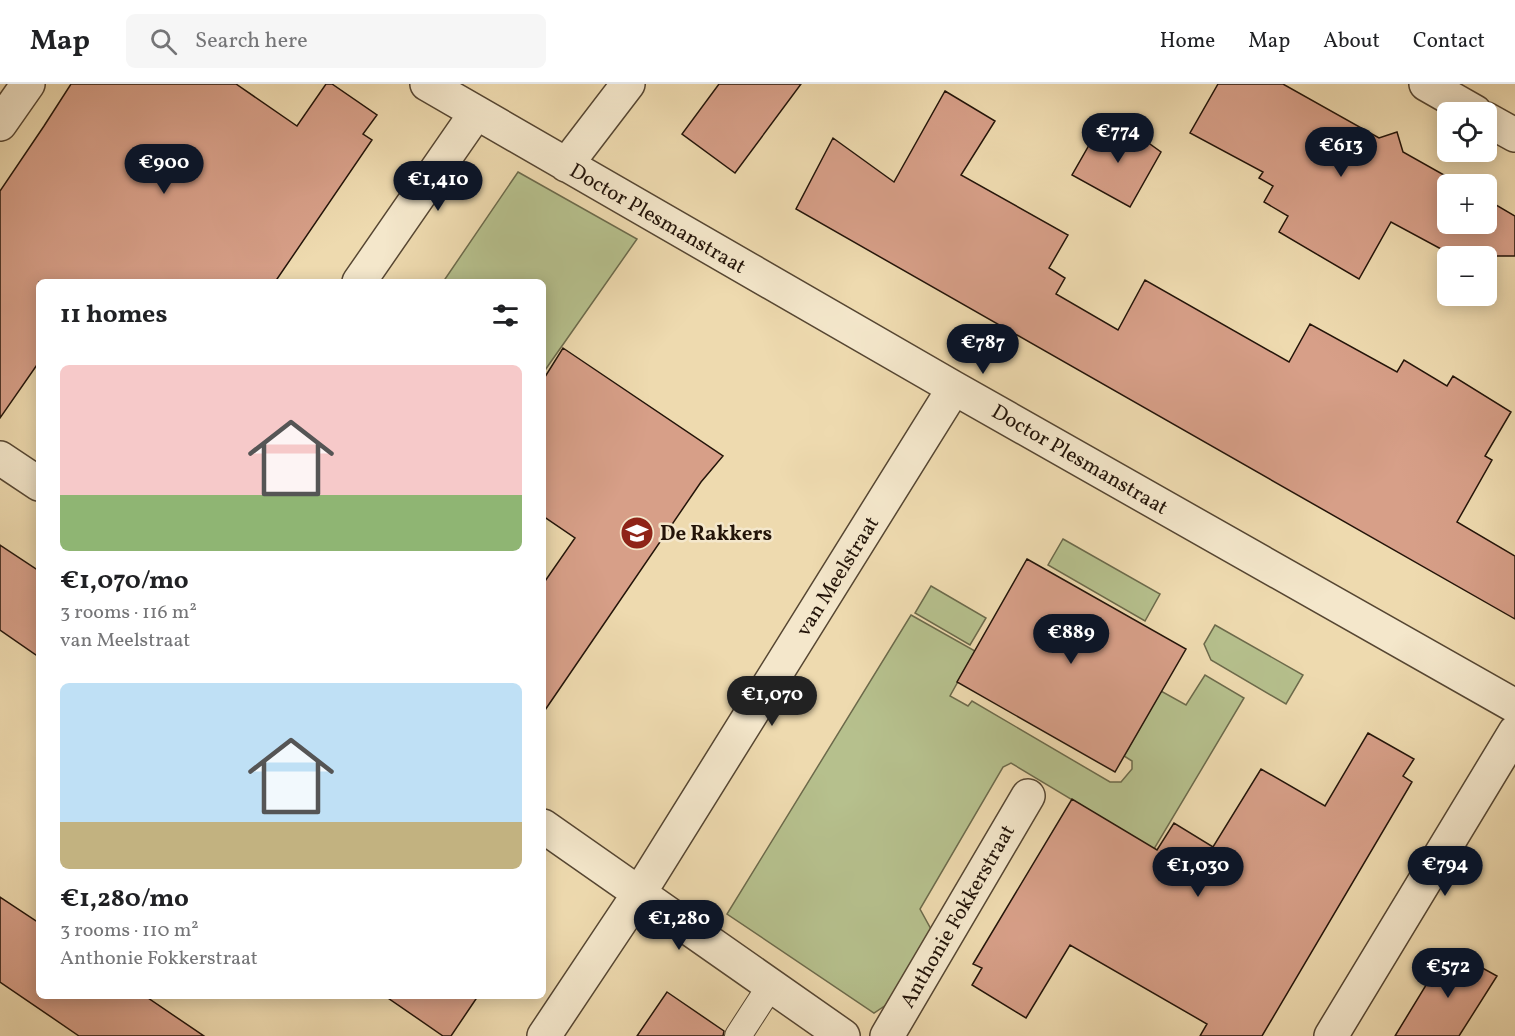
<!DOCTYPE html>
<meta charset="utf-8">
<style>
:root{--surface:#fff;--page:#f6f6f6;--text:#202124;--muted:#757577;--line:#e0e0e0;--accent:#111827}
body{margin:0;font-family:Vollkorn,serif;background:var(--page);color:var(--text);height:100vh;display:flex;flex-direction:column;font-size:22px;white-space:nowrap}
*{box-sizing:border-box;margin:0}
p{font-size:20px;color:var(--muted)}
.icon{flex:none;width:33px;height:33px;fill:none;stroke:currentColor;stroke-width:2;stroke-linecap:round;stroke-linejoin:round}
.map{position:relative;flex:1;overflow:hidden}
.details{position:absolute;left:36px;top:195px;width:510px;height:720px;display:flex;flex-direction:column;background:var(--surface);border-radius:9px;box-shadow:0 3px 15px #0003}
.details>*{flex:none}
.buttons{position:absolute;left:1437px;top:18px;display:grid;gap:12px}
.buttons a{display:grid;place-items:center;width:60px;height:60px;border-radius:9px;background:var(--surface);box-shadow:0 3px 15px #0003;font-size:30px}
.price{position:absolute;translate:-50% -51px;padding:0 14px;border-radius:21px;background:var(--accent);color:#fff;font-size:20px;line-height:39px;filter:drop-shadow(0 2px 3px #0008)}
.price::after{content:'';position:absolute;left:50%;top:36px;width:18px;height:14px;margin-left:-9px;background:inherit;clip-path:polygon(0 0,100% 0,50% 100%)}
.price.current{background:#222;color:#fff}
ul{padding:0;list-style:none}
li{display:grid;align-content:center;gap:12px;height:318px;padding:0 24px}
li span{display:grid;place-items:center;height:186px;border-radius:9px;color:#555}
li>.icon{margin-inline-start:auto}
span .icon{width:108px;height:108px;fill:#fffc;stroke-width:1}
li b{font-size:26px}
h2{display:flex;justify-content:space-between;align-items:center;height:72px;padding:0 24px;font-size:26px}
header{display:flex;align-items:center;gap:36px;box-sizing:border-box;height:84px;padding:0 30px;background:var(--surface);border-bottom:2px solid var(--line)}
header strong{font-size:28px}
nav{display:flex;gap:33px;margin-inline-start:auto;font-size:21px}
.search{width:420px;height:54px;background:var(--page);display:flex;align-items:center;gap:15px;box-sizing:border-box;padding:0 21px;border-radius:9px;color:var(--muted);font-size:22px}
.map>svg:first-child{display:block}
.green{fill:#b6c08d;stroke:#6c6a4b;stroke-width:1.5}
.building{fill:#d79f88;stroke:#231409;stroke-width:1.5}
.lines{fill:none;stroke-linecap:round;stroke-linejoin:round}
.lane-casing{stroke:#564632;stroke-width:28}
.street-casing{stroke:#564632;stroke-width:36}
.lane{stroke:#f4e7cb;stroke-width:26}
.street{stroke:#f4e7cb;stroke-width:33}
.labels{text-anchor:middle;stroke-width:5;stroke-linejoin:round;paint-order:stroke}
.street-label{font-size:21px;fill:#231409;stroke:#f4e7cb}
.poi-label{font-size:21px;font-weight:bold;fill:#231409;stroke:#f4e7cb;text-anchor:start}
</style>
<header>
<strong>Map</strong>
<div class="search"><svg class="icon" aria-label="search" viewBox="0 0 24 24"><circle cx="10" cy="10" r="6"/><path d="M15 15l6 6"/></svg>Search here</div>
<nav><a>Home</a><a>Map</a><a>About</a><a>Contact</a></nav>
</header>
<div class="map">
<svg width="1515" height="952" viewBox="0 0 1515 952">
<rect width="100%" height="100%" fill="#eedaaf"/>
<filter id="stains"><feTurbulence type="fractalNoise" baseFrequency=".00333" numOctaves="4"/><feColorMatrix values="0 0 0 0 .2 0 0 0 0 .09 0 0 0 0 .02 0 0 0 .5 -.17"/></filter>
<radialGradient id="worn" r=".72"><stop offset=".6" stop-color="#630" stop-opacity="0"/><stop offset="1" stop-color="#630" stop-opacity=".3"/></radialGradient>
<path class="green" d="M 518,88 L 637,155 L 543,289 L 543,198 L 443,198 Z
M 1063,455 L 1160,510 L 1145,537 L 1048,481 Z
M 931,502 L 986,534 L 970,561 L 915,529 Z
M 911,531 L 975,567 L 950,612 L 968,622 L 972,617 L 1110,698 L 1121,698 L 1132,685 L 1132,677 L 1124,672 L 1161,607 L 1186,621 L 1205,591 L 1244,614 L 1154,765 L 1011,679 L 1003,683 L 920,825 L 932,847 L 889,919 L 874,929 L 727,830 Z
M 1215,541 L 1303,591 L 1286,620 L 1211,576 L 1204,560 Z"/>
<path class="building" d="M 71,0 L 236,0 L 297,42 L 326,0 L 332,0 L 377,31 L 363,50 L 372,56 L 275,198 L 39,198 L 39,278 L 0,334 L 0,107 L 44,42 Z
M 719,0 L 801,0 L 735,89 L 682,50 Z
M 1218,0 L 1283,0 L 1379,54 L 1397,48 L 1403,68 L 1460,100 L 1448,100 L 1448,140 L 1486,140 L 1486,115 L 1515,132 L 1515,172 L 1454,172 L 1391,138 L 1359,195 L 1279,148 L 1288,132 L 1264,118 L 1273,102 L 1259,94 L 1263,88 L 1190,49 Z
M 945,7 L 995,37 L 961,91 L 1068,151 L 1049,184 L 1065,194 L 1056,210 L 1118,246 L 1145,196 L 1289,278 L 1310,240 L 1397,288 L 1404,276 L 1447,302 L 1453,292 L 1511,328 L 1485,372 L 1492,376 L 1457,438 L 1515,472 L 1515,535 L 796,125 L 833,54 L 894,98 Z
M 1118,37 L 1161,68 L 1130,123 L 1072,91 L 1092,56 L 1101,61 Z
M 563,264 L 723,372 L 701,398 L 543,629 L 543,500 L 575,454 L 543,432 L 543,296 Z
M 0,461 L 39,487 L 39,573 L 0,546 Z
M 1027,475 L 1186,565 L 1115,688 L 957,598 Z
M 1368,649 L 1414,675 L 1403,692 L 1412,698 L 1262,952 L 1200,952 L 1207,940 L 1070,861 L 1026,934 L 972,901 L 982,884 L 973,880 L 1072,715 L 1157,766 L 1174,739 L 1213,763 L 1261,685 L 1325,722 Z
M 0,813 L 39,839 L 39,912 L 145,912 L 204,952 L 79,952 L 0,898 Z
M 1448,865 L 1497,892 L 1459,952 L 1395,952 Z
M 667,908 L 724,947 L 723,952 L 637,952 Z
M 385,912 L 478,912 L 451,952 L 443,952 Z"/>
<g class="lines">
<g class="lane-casing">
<path id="lane" d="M 738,952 L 771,901"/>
</g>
<g class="street-casing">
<path id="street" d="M 427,0 L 954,304 L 1515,622
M 1426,0 L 1475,28
M 1486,35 L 1515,51
M 0,40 L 28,0
M 566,81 L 628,0
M 359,198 L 476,29
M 0,374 L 39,400
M 543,742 L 843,952
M 544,952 L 640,808 L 954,304
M 887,952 L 1028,712
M 1331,952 L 1515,648"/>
</g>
<use href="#lane" class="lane"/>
<use href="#street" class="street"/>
</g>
<defs>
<g id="school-disc" transform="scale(1.725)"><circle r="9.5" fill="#8f2418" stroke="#f4e7cb"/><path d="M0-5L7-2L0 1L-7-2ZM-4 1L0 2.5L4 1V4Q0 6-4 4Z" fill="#fff"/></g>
</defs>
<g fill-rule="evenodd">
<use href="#school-disc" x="637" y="449"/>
</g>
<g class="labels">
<g class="street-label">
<text transform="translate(658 134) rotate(30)" y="7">Doctor Plesmanstraat</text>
<text transform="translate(1080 375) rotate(30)" y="7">Doctor Plesmanstraat</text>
<text transform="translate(837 492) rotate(-58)" y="7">van Meelstraat</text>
<text transform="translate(957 832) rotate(-60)" y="7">Anthonie Fokkerstraat</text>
</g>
<g class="poi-label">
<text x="660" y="456">De Rakkers</text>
</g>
</g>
<rect width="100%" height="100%" filter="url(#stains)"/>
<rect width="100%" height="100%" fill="url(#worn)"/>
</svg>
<div class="buttons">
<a><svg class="icon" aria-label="locate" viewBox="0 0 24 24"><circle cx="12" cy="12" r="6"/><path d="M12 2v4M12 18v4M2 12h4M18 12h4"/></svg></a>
<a>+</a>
<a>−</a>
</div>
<b class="price" style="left:1118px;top:80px">€774</b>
<b class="price" style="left:1341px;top:94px">€613</b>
<b class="price" style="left:164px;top:111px">€900</b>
<b class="price" style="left:438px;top:128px">€1,410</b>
<b class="price" style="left:983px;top:291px">€787</b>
<b class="price" style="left:1071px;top:581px">€889</b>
<b class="price current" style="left:772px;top:643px">€1,070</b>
<b class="price" style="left:1445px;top:813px">€794</b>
<b class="price" style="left:1198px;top:814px">€1,030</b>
<b class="price" style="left:679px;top:867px">€1,280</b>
<b class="price" style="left:1448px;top:915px">€572</b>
<section class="details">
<h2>11 homes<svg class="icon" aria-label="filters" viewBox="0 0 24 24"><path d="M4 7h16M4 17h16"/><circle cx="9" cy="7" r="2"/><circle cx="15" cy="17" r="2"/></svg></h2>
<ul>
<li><span style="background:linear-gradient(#f6c9c9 70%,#8fb573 0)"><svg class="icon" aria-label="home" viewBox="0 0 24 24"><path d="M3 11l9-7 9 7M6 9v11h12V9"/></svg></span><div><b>€1,070/mo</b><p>3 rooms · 116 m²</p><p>van Meelstraat</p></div></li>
<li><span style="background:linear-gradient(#bfe0f5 75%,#c2b280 0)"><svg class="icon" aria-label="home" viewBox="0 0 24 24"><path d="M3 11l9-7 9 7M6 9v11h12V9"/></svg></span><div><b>€1,280/mo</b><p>3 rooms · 110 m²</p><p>Anthonie Fokkerstraat</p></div></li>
</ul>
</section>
</div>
